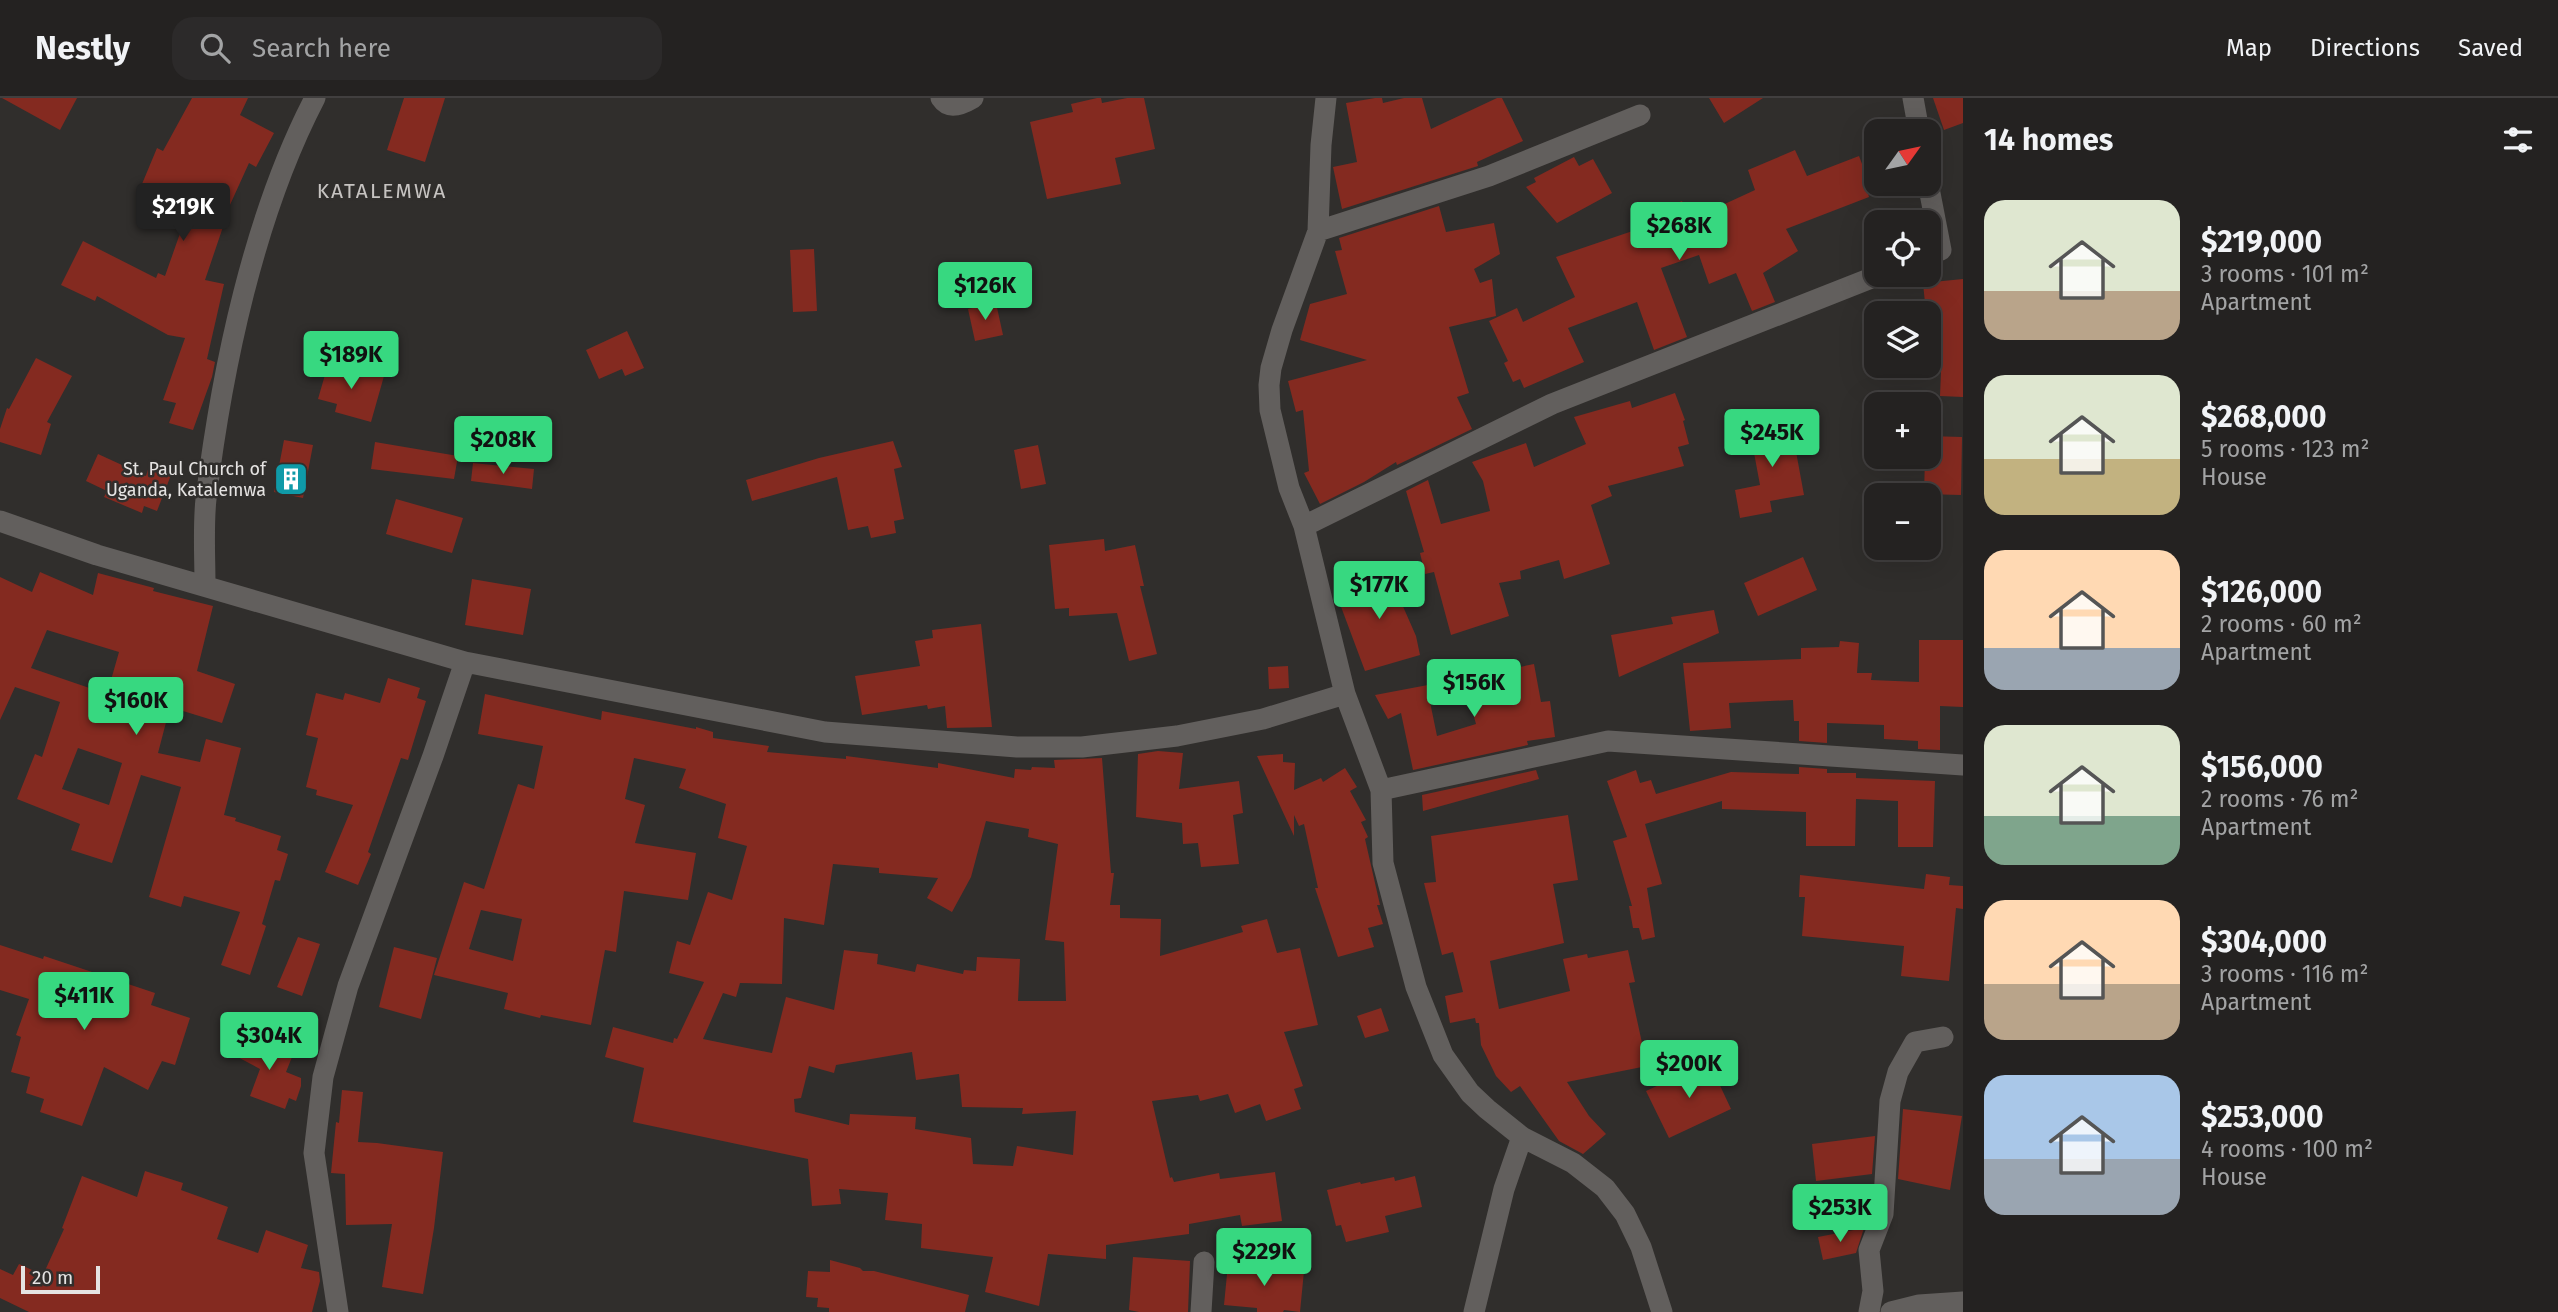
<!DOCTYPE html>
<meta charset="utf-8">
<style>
:root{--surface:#242221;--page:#2c2a2a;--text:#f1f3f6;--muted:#a3a4a5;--line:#413f3f;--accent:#37d880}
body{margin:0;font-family:"Fira Sans",sans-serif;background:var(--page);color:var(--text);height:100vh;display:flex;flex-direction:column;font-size:26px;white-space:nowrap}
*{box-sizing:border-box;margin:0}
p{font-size:23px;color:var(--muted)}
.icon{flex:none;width:38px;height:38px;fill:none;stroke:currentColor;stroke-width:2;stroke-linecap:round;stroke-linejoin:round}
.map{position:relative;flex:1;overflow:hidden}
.drawer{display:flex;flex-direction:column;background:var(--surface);width:595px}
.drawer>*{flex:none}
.needle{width:46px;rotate:57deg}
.controls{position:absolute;left:1864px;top:21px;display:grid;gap:14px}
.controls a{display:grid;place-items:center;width:77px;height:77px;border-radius:14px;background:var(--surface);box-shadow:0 7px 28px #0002,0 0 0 2px var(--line);font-size:35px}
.scale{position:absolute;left:21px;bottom:18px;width:79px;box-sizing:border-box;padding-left:7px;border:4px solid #e5e3e2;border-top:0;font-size:19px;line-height:24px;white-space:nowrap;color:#e5e3e2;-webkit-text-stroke:5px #302e2c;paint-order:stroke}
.price{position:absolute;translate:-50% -60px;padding:0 16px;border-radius:7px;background:var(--accent);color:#111;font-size:23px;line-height:46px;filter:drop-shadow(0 2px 4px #0008)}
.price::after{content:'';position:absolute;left:50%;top:42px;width:21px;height:16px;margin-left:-10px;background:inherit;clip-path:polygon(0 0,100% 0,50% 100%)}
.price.current{background:#222;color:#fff}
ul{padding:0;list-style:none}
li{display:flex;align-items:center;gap:21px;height:175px;padding:0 21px}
li span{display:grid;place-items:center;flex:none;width:196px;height:140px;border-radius:21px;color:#555}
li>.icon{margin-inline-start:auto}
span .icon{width:84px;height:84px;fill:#fffc;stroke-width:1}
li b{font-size:30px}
h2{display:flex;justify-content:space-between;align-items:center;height:84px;padding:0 21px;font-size:30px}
header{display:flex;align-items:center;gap:42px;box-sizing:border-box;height:98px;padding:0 35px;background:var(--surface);border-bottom:2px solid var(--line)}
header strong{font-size:33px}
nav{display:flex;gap:38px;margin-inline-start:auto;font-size:24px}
.search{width:490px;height:63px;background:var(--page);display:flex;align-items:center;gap:18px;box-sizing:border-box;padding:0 24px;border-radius:21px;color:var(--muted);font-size:26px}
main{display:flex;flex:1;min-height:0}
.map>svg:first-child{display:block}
.building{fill:#842a20;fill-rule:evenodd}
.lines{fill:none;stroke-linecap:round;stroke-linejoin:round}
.street{stroke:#625f5d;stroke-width:21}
.labels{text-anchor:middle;stroke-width:5;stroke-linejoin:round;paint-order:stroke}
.poi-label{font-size:18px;fill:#e5e3e2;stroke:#302e2c;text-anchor:end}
.quarter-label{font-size:21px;letter-spacing:2px;fill:#c6c3c1;stroke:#302e2c}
</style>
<header>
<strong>Nestly</strong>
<div class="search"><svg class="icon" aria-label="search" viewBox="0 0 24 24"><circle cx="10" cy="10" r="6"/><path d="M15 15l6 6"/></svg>Search here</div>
<nav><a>Map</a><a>Directions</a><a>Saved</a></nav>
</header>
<main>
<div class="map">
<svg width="1963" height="1214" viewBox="0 0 1963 1214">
<rect width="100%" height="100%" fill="#302e2c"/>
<path class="building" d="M 2,0 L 77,0 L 60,32 Z
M 192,0 L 248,0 L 240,17 L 274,35 L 256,69 L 249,65 L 224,120 L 226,120 L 205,182 L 224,186 L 207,261 L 215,264 L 212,279 L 193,332 L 169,325 L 176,305 L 163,302 L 185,240 L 168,237 L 97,198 L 95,203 L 61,187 L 83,143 L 156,180 L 158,175 L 165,178 L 190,107 L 142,86 L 157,50 L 163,53 Z
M 404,0 L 445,0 L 425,64 L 387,52 Z
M 1097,0 L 1101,0 L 1102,5 L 1127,0 L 1144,0 L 1155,51 L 1115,60 L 1121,86 L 1047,101 L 1030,24 L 1073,14 L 1071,6 Z
M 1375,0 L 1382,0 L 1383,5 L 1404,0 L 1422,0 L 1431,31 L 1497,0 L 1502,0 L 1523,43 L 1477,64 L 1478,68 L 1342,111 L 1333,69 L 1357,64 L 1346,5 Z
M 1709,0 L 1763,0 L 1724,25 Z
M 1933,0 L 1963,0 L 1963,25 L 1944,32 Z
M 1795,52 L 1807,78 L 1859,58 L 1870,87 L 1866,88 L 1869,99 L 1786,131 L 1798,153 L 1763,175 L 1775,204 L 1752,213 L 1736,175 L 1709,186 L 1699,157 L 1661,170 L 1687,239 L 1654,252 L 1637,204 L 1568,230 L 1584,264 L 1524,290 L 1520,281 L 1513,284 L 1504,265 L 1508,263 L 1489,223 L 1517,210 L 1523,224 L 1575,199 L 1556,159 L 1665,122 L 1660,112 L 1682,103 L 1690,122 L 1755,92 L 1748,72 Z
M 1574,59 L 1579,68 L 1593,61 L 1612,95 L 1557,125 L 1526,89 L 1536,84 L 1534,80 Z
M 1439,108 L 1446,134 L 1494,125 L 1500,156 L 1474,171 L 1480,185 L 1492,181 L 1496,218 L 1449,229 L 1469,295 L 1457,299 L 1472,331 L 1397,367 L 1396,364 L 1364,384 L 1320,406 L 1304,375 L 1309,373 L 1303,312 L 1296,314 L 1288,283 L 1367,262 L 1300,242 L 1310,206 L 1347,196 L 1335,153 L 1342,152 L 1339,140 Z
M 814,151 L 817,213 L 793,214 L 790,152 Z
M 1963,181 L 1963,299 L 1940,298 L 1941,274 L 1936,274 L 1938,233 L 1928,234 L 1928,215 L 1926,215 L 1923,185 Z
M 996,205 L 1003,237 L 975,243 L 968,211 Z
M 627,233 L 644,270 L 625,278 L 622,271 L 599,281 L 586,252 Z
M 36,260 L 72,278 L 47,324 L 51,326 L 41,357 L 0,344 L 0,331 L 7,310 L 9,311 Z
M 329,263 L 384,278 L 371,324 L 335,314 L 337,306 L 318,301 Z
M 1675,295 L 1685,322 L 1683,323 L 1689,346 L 1678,349 L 1684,368 L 1608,388 L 1612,398 L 1591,407 L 1610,466 L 1564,481 L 1559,462 L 1520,473 L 1521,481 L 1499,485 L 1509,518 L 1451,537 L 1434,474 L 1425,476 L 1420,455 L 1424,454 L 1406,393 L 1428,382 L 1441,426 L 1490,413 L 1483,383 L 1472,364 L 1526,345 L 1534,369 L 1586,346 L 1574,319 L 1630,303 L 1632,310 Z
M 1790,321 L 1804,397 L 1770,403 L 1772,414 L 1740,420 L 1735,392 L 1760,387 L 1749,328 Z
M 1928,338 L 1962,339 L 1961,397 L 1924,396 L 1925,359 L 1928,359 Z
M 284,342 L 313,347 L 303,400 L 274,394 Z
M 893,343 L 902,369 L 894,371 L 904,421 L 894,423 L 896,435 L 871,440 L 868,428 L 848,432 L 837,379 L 752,403 L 746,382 L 819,360 Z
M 375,344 L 458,358 L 454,381 L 371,371 Z
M 1038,347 L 1046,386 L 1021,391 L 1014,352 Z
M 98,356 L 146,378 L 149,368 L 171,377 L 157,413 L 144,408 L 142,415 L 104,399 L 107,393 L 86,383 Z
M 473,365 L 534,371 L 532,391 L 471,383 Z
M 396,401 L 463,420 L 452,455 L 386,436 Z
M 1104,441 L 1105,453 L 1135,447 L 1144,488 L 1140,488 L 1157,556 L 1129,563 L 1117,515 L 1069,518 L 1069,510 L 1055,511 L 1049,447 Z
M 1803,459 L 1817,492 L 1758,518 L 1744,485 Z
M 1383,463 L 1416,538 L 1420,557 L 1365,573 L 1340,506 L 1362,499 L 1353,476 Z
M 40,474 L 93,497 L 98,475 L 154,490 L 153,493 L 213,508 L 197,573 L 235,586 L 222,625 L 170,609 L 158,655 L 200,664 L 206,641 L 241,650 L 224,717 L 236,720 L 235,723 L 281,738 L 277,752 L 288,756 L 280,783 L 275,782 L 262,826 L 266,828 L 250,877 L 221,867 L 240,814 L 184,798 L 181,809 L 149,799 L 181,689 L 141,677 L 112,765 L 71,752 L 80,726 L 17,701 L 35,656 L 42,659 L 60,604 L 15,589 L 0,622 L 0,479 L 32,494 ZM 47,532 L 119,554 L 107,596 L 31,570 ZM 78,650 L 122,665 L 109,707 L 62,691 Z
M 472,481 L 531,491 L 523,537 L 465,527 Z
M 1714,512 L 1719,535 L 1619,579 L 1611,537 L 1673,526 L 1671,519 Z
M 981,526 L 992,629 L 947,630 L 945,608 L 928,611 L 927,607 L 862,617 L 855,578 L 920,568 L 915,543 L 933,540 L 932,532 Z
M 1919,542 L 1963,542 L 1963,609 L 1940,608 L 1940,652 L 1918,651 L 1918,643 L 1884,641 L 1884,627 L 1827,625 L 1827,645 L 1799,643 L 1799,623 L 1794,623 L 1793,602 L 1729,605 L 1731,630 L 1690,633 L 1683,565 L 1801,561 L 1801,550 L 1839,549 L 1840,543 L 1859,545 L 1857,575 L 1872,575 L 1871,582 L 1919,584 Z
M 1534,566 L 1541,604 L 1550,603 L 1555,639 L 1527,643 L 1528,647 L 1413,672 L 1401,615 L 1388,621 L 1375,597 L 1449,583 L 1451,588 L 1429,599 L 1437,638 L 1476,626 L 1466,590 L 1503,580 L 1501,573 Z
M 1288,568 L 1289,590 L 1269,591 L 1268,569 Z
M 388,580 L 420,590 L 417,600 L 426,603 L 408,662 L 401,660 L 368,754 L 371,756 L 358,787 L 325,774 L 353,707 L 316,697 L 317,692 L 306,689 L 318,640 L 306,637 L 316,595 L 343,602 L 345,595 L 380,605 Z
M 485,596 L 601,622 L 602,613 L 696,631 L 696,629 L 713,634 L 713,640 L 769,648 L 767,654 L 846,661 L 846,658 L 938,670 L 938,665 L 1014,680 L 1015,671 L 1031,672 L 1032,669 L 1055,670 L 1054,662 L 1102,660 L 1111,775 L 1114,775 L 1110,807 L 1120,807 L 1120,820 L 1161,821 L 1160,858 L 1243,834 L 1241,828 L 1267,821 L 1277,855 L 1300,850 L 1318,927 L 1284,934 L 1303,988 L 1294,991 L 1301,1011 L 1266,1023 L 1260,1006 L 1235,1015 L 1228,996 L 1200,1003 L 1198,997 L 1152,1003 L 1170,1080 L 1172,1079 L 1174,1084 L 1219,1075 L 1220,1081 L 1275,1074 L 1282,1123 L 1242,1128 L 1240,1117 L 1189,1126 L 1189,1136 L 1106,1147 L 1106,1161 L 1048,1156 L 1039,1208 L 985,1194 L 993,1159 L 921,1150 L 922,1126 L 885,1122 L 888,1095 L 839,1091 L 841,1106 L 812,1108 L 808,1061 L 633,1024 L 644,970 L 605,959 L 613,929 L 673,945 L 674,940 L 677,941 L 704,884 L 669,875 L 677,843 L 690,847 L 708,794 L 732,802 L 747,748 L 718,740 L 726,706 L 679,690 L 686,671 L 634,660 L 625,701 L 645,707 L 635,745 L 696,755 L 688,802 L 624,793 L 616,854 L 605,852 L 591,927 L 541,917 L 540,920 L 504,911 L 508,895 L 434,877 L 464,784 L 484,791 L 518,686 L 534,691 L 543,648 L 478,636 ZM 986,723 L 1029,731 L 1028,739 L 1058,746 L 1045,842 L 1064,844 L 1066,903 L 1018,903 L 1020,861 L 977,859 L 976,873 L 964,872 L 963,876 L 917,866 L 915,874 L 877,866 L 878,856 L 844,852 L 834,912 L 786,899 L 772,955 L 703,941 L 723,895 L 736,899 L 740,885 L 782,886 L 784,820 L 824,827 L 833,766 L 879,770 L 879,775 L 938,780 L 927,800 L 952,814 L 971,779 ZM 481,812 L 522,821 L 513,863 L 469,851 ZM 912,954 L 916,982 L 959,976 L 962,1009 L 1023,1010 L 1022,1016 L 1076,1013 L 1073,1057 L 1017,1048 L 1013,1068 L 973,1066 L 971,1040 L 915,1031 L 916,1019 L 850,1016 L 849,1027 L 795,1014 L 794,1001 L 801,1000 L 809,968 L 834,975 L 836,967 Z
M 1158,653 L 1183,655 L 1179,691 L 1239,683 L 1243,715 L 1233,717 L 1239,766 L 1201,769 L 1198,745 L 1183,746 L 1182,725 L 1136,719 L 1138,656 Z
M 1283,656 L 1283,664 L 1295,665 L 1294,692 L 1321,680 L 1323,684 L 1345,670 L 1357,689 L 1350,693 L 1366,722 L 1361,724 L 1368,739 L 1365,741 L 1380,807 L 1377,807 L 1383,826 L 1368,830 L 1374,849 L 1338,859 L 1315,790 L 1318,790 L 1304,726 L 1299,728 L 1294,717 L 1294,738 L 1257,658 Z
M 1799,669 L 1827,671 L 1827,675 L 1856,675 L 1856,680 L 1935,683 L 1933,749 L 1898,749 L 1898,703 L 1856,701 L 1855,748 L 1806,748 L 1806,714 L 1722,711 L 1722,703 L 1645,726 L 1662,786 L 1647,790 L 1655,839 L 1642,842 L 1639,830 L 1633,830 L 1629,808 L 1632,808 L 1613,743 L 1627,739 L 1607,683 L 1636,672 L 1640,685 L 1651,682 L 1656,696 L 1731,674 L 1799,676 Z
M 1536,672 L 1539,681 L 1423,713 L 1422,697 Z
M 1568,717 L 1578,782 L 1553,786 L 1564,845 L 1490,863 L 1499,911 L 1570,893 L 1563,861 L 1587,856 L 1588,860 L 1628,852 L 1635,884 L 1629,885 L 1647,968 L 1567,984 L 1589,1018 L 1606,1036 L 1583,1056 L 1559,1043 L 1520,988 L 1511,994 L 1496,978 L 1481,947 L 1479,925 L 1476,925 L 1475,920 L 1450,925 L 1445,898 L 1463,894 L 1453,854 L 1442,857 L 1424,785 L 1436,784 L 1431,738 Z
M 1926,776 L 1950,779 L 1949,787 L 1963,788 L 1963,811 L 1956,810 L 1949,883 L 1901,878 L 1904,848 L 1802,838 L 1805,799 L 1799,799 L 1800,777 L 1924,791 Z
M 298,839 L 320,846 L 302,898 L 277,889 Z
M 0,847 L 43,861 L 44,858 L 155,895 L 151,907 L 190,920 L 175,967 L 162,963 L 148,992 L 104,969 L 82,1028 L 40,1014 L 44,1001 L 26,995 L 30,979 L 11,974 L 21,939 L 16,937 L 29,901 L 0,892 Z
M 394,849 L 437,860 L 421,921 L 379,909 Z
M 1381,910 L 1389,933 L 1365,940 L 1357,918 Z
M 243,935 L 292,959 L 286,974 L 301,980 L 301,988 L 296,1003 L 289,1000 L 285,1011 L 250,998 L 260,971 L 232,956 Z
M 1709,964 L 1731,1011 L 1669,1040 L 1646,993 Z
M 342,992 L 363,994 L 358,1044 L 377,1045 L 443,1054 L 434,1130 L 423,1196 L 382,1189 L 392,1126 L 346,1127 L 345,1076 L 331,1075 L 336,1024 L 339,1025 Z
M 1903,1011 L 1962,1018 L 1950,1092 L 1898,1081 Z
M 1875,1038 L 1872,1076 L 1816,1083 L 1812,1046 Z
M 145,1073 L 183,1085 L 181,1092 L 228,1109 L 217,1141 L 258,1155 L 266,1132 L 308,1147 L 301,1170 L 319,1174 L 320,1183 L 312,1214 L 29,1214 L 0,1200 L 0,1171 L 13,1177 L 19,1166 L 43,1177 L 64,1131 L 62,1130 L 82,1078 L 137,1099 Z
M 1415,1078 L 1422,1109 L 1385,1118 L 1389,1134 L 1346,1144 L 1341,1127 L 1336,1128 L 1327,1092 L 1360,1084 L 1361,1086 L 1394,1079 L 1395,1083 Z
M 1864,1130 L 1856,1155 L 1823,1162 L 1818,1139 Z
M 1133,1159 L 1190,1163 L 1188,1214 L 1139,1214 L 1129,1212 Z
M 830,1162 L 860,1170 L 863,1173 L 874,1173 L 969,1197 L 965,1214 L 829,1214 L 829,1210 L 817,1209 L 818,1200 L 806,1199 L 808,1173 L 830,1174 Z
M 1228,1166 L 1304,1173 L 1300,1214 L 1284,1212 L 1283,1214 L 1257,1214 L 1257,1210 L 1224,1207 Z"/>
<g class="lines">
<path class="street" d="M 941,0 C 949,12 963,6 973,0
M 1326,0 L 1321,47 L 1318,133 L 1282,232 L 1271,270 L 1269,287 L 1270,312 L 1289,390 L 1304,428 L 1345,596 L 1381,692 L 1383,765 L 1416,889 L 1443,957 L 1470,995 L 1487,1011 L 1522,1039 L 1573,1065 L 1605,1090 L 1625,1116 L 1641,1149 L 1662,1214
M 1913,0 L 1919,33
M 1928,85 L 1941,152 L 1928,157
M 1318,133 L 1489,78 L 1640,17
M 0,423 L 97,457 L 465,564 L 825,634 L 1017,649 L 1082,649 L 1177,638 L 1263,621 L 1345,596
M 1304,428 L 1552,306 L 1879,177
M 205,487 C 205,459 203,429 206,401 C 222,270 254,117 315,0
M 1381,692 L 1608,643 L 1963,667
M 338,1214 L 314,1055 L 323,979 L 348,888 L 433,658 L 465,564
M 1201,1214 L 1204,1164
M 1474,1214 L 1504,1091 L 1522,1039
M 1869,1214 L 1873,1193 L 1869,1152 L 1883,1116 L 1890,1003 L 1898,974 L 1915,944 L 1943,939
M 1891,1214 L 1919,1207 L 1963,1204"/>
</g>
<defs>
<g id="building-square" transform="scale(1.75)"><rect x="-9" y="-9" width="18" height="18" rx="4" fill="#0f9aa8" stroke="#302e2c"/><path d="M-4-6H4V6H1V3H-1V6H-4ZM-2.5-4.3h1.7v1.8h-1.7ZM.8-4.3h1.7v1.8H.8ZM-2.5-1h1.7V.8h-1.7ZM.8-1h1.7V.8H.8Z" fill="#fff"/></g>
</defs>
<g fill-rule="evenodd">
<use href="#building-square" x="291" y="381"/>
</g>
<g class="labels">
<g class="poi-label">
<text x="266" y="377">St. Paul Church of<tspan x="266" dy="21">Uganda, Katalemwa</tspan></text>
</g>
<g class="quarter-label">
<text x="382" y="100">KATALEMWA</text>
</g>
</g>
</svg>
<div class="controls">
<a><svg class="needle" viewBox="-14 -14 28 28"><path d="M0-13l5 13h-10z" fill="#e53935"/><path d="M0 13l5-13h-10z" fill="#a3a4a5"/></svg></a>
<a><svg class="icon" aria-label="locate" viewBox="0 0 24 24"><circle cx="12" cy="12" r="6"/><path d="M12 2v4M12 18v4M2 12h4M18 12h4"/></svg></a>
<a><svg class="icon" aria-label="layers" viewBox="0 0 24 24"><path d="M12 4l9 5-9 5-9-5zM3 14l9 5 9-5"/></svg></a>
<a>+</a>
<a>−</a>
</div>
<div class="scale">20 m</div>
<b class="price current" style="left:183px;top:145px">$219K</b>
<b class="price" style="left:1679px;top:164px">$268K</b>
<b class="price" style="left:985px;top:224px">$126K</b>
<b class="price" style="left:351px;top:293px">$189K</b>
<b class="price" style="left:1772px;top:371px">$245K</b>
<b class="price" style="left:503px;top:378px">$208K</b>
<b class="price" style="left:1379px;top:523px">$177K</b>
<b class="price" style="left:1474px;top:621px">$156K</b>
<b class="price" style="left:136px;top:639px">$160K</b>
<b class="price" style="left:84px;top:934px">$411K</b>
<b class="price" style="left:269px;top:974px">$304K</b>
<b class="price" style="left:1689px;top:1002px">$200K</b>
<b class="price" style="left:1840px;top:1146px">$253K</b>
<b class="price" style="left:1264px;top:1190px">$229K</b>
</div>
<section class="drawer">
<h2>14 homes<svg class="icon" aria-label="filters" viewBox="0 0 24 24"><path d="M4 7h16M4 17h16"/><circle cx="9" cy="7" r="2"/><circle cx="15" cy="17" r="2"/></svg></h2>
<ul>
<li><span style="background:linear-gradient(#dfe7d0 65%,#b9a48a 0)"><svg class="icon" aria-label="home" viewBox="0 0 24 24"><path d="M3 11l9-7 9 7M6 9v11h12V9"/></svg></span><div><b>$219,000</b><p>3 rooms · 101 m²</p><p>Apartment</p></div></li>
<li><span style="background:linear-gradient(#dfe7d0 60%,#c2b280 0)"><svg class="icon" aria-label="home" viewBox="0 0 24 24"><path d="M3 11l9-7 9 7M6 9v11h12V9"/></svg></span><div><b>$268,000</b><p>5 rooms · 123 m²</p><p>House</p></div></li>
<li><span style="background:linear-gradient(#ffd9b3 70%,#9aa5b1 0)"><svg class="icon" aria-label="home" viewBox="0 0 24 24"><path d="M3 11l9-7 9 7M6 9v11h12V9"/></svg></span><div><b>$126,000</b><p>2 rooms · 60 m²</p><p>Apartment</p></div></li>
<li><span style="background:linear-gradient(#dfe7d0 65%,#7fa58c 0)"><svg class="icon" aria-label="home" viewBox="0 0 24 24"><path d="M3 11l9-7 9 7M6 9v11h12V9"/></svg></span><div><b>$156,000</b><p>2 rooms · 76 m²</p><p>Apartment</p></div></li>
<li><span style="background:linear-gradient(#ffd9b3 60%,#b9a48a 0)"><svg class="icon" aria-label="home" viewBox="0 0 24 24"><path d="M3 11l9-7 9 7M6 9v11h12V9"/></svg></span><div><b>$304,000</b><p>3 rooms · 116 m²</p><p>Apartment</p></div></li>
<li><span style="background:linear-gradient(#a9c7e8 60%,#9aa5b1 0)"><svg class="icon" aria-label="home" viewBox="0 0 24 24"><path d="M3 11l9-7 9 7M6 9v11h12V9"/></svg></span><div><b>$253,000</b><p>4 rooms · 100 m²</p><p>House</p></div></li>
</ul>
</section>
</main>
